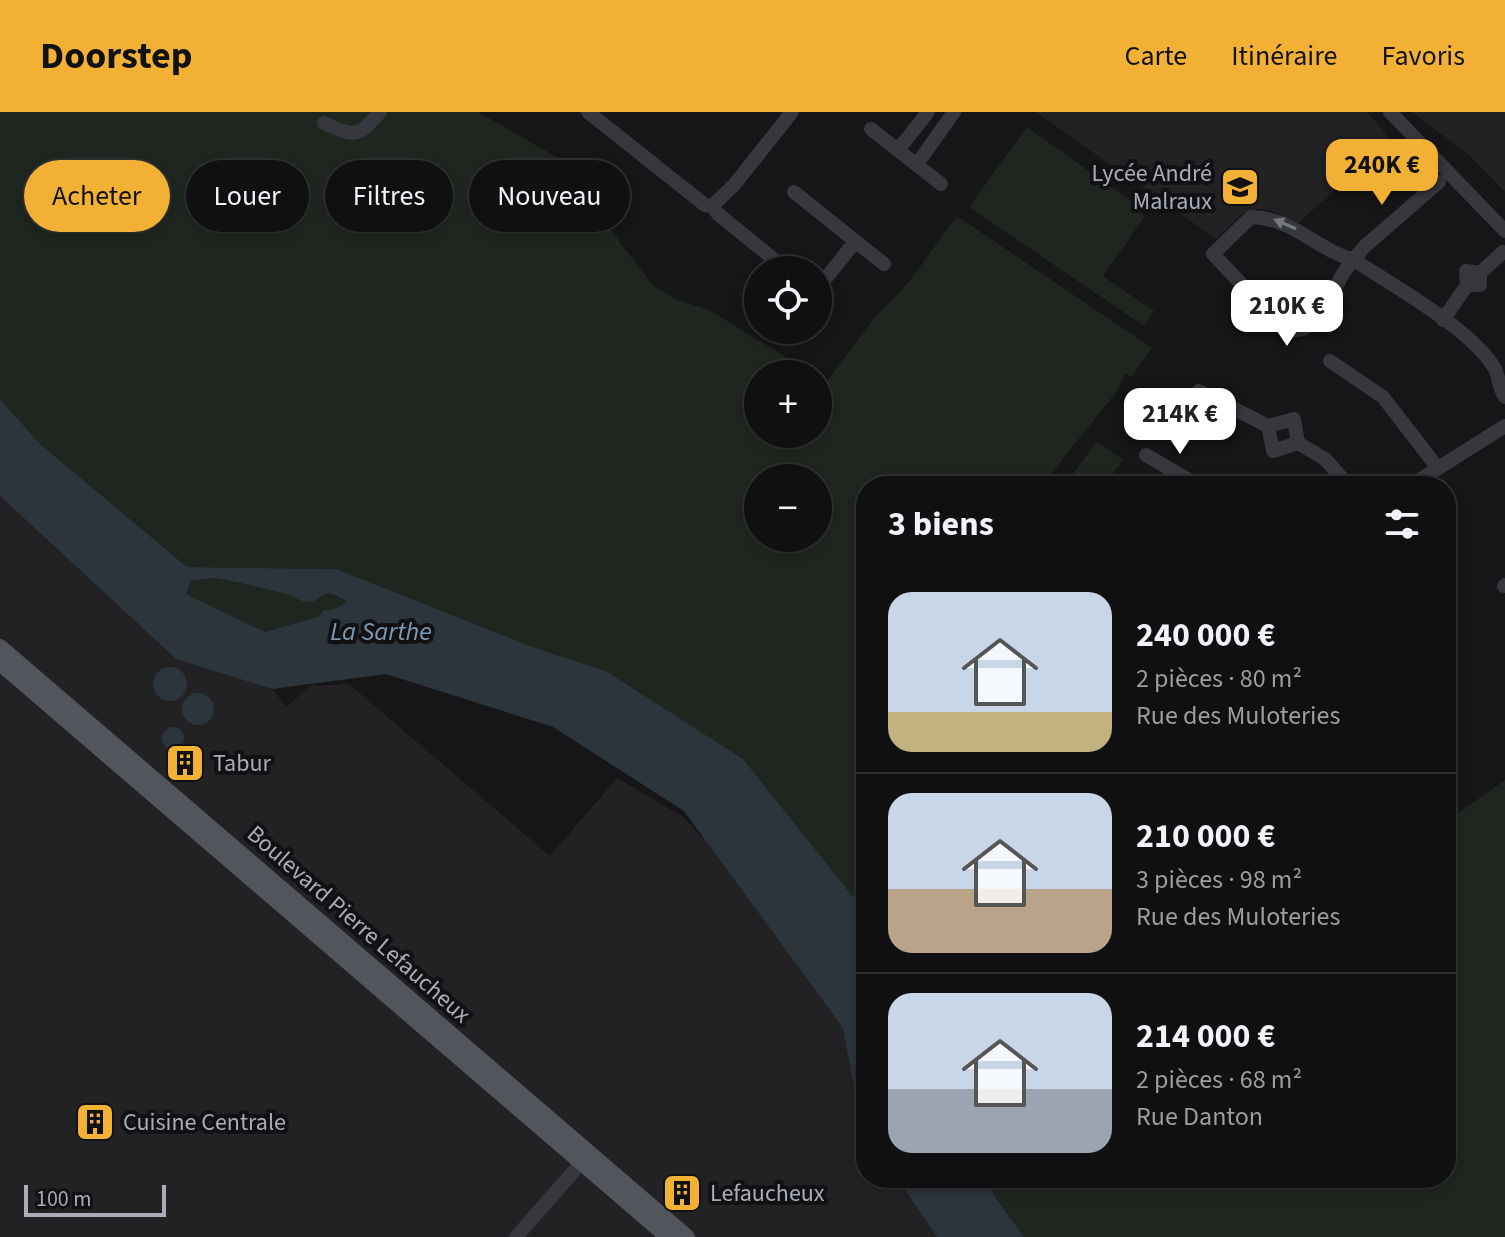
<!DOCTYPE html>
<html lang="fr">
<meta charset="utf-8">
<style>
:root{--surface:#101012;--page:#19191b;--text:#f1f3f6;--muted:#9c9d9f;--line:#303032;--accent:#f2b134}
body{margin:0;font-family:"Source Sans 3",sans-serif;background:var(--page);color:var(--text);height:100vh;display:flex;flex-direction:column;font-size:30px;white-space:nowrap}
*{box-sizing:border-box;margin:0}
p{font-size:26px;color:var(--muted)}
.icon{flex:none;width:44px;height:44px;fill:none;stroke:currentColor;stroke-width:2;stroke-linecap:round;stroke-linejoin:round}
.map{position:relative;flex:1;overflow:hidden}
.details{position:absolute;left:856px;top:364px;width:600px;height:712px;display:flex;flex-direction:column;background:var(--surface);border-radius:32px;box-shadow:0 4px 12px #0003,0 0 0 2px var(--line)}
.details>*{flex:none}
.top-card{position:absolute;left:24px;top:48px;width:712px;height:72px;display:flex;gap:16px}
.fabs{position:absolute;left:744px;top:144px;display:grid;gap:16px}
.fabs a{display:grid;place-items:center;width:88px;height:88px;border-radius:50%;background:var(--surface);box-shadow:0 4px 12px #0003,0 0 0 2px var(--line);font-size:40px}
.scale{position:absolute;left:24px;bottom:20px;width:142px;box-sizing:border-box;padding-left:8px;border:4px solid #a8adb8;border-top:0;font-size:22px;line-height:28px;white-space:nowrap;color:#a8adb8;-webkit-text-stroke:6px #111113;paint-order:stroke}
.price{position:absolute;translate:-50% -68px;padding:0 18px;border-radius:16px;background:#fff;color:#222;font-size:26px;line-height:52px;filter:drop-shadow(0 2px 4px #0008)}
.price::after{content:'';position:absolute;left:50%;top:48px;width:24px;height:18px;margin-left:-12px;background:inherit;clip-path:polygon(0 0,100% 0,50% 100%)}
.price.current{background:var(--accent);color:#111}
ul{padding:0;list-style:none}
li{display:flex;align-items:center;gap:24px;height:200px;padding:0 32px}
li+li{border-top:2px solid var(--line)}
li span{display:grid;place-items:center;flex:none;width:224px;height:160px;border-radius:24px;color:#555}
li>.icon{margin-inline-start:auto}
span .icon{width:96px;height:96px;fill:#fffc;stroke-width:1}
li b{font-size:34px}
h2{display:flex;justify-content:space-between;align-items:center;height:96px;padding:0 32px;font-size:34px}
.tag{padding:0 28px;border-radius:36px;background:var(--surface);box-shadow:0 4px 12px #0003,0 0 0 2px var(--line);font-size:28px;line-height:72px}
.tag.current{background:var(--accent);color:#111}
header{display:flex;align-items:center;gap:48px;box-sizing:border-box;height:112px;padding:0 40px;background:var(--accent);color:#111}
header strong{font-size:38px}
nav{display:flex;gap:44px;margin-inline-start:auto;font-size:28px}
.map>svg:first-child{display:block}
.built{fill:#222225}
.green{fill:#1e261f;fill-rule:evenodd}
.water{fill:#2c353c;fill-rule:evenodd}
.lines{fill:none;stroke-linecap:round;stroke-linejoin:round}
.minor{stroke:#37383d;stroke-width:14}
.major{stroke:#53555c;stroke-width:16}
.oneway{fill:#757881}
.labels{text-anchor:middle;stroke-width:8;stroke-linejoin:round;paint-order:stroke}
.poi-label{font-size:24px;fill:#a8adb8;stroke:#111113;text-anchor:start}
.street-label{font-size:24px;fill:#a8adb8;stroke:#111113}
.water-label{font-size:26px;font-style:italic;fill:#7f9bb3;stroke:#111113}
</style>
<header>
<strong>Doorstep</strong>
<nav><a>Carte</a><a>Itinéraire</a><a>Favoris</a></nav>
</header>
<div class="map">
<svg width="1505" height="1125" viewBox="0 0 1505 1125">
<rect width="100%" height="100%" fill="#161618"/>
<path class="built" d="M 1036,0 L 1367,0 L 1391,28 L 1298,111 L 1270,98 L 1257,97 L 1242,102 L 1216,127 Z
M 1412,0 L 1505,0 L 1505,80 L 1470,44 Z
M 0,384 L 176,547 L 272,577 L 287,595 L 309,574 L 349,572 L 550,744 L 617,666 L 682,704 L 706,729 L 843,916 L 861,1014 L 866,1021 L 866,1066 L 897,1066 L 937,1125 L 0,1125 Z"/>
<path class="green" d="M 0,0 L 478,0 L 560,47 L 590,85 L 621,132 L 654,174 L 675,187 L 709,198 L 813,262 L 758,262 L 758,322 L 818,322 L 818,265 L 827,269 L 874,206 L 908,171 L 957,104 L 1152,236 L 1132,264 L 1124,262 L 1118,278 L 1041,374 L 1012,374 L 1008,371 L 1005,374 L 866,374 L 866,801 L 743,647 L 606,559 L 538,537 L 336,457 L 187,455 L 39,331 L 0,287 ZM 758,366 L 818,366 L 818,426 L 758,426 Z
M 1027,15 L 1138,94 L 1138,99 L 1145,104 L 1103,164 L 1154,199 L 1144,214 L 969,95 Z
M 1097,329 L 1123,348 L 1104,374 L 1064,374 Z
M 214,466 L 287,481 L 303,489 L 312,489 L 323,481 L 331,482 L 347,490 L 332,498 L 322,498 L 320,504 L 265,520 L 186,482 L 191,469 Z
M 1505,668 L 1505,1125 L 1024,1125 L 995,1085 L 987,1066 L 1446,1066 L 1446,710 Z"/>
<path class="water" d="M 0,287 L 39,331 L 187,455 L 336,457 L 538,537 L 606,559 L 743,647 L 866,801 L 866,1021 L 861,1014 L 843,916 L 684,699 L 553,615 L 386,562 L 272,577 L 176,547 L 0,384 ZM 214,466 C 237,470 260,475 283,481 C 291,483 299,489 307,490 C 326,490 317,471 347,490 L 332,498 L 323,498 L 320,504 L 265,520 L 186,482 L 191,469 Z
M153 572a17 17 0 1 1 34 0a17 17 0 1 1-34 0Z
M182 597a16 16 0 1 1 32 0a16 16 0 1 1-32 0Z
M162 626a11 11 0 1 1 22 0a11 11 0 1 1-22 0Z
M 897,1066 L 987,1066 L 995,1085 L 1024,1125 L 937,1125 Z"/>
<g class="lines">
<path class="minor" d="M 588,0 L 705,93 L 712,94 L 734,73 L 792,0
M 1390,0 L 1505,119
M 324,11 C 354,25 358,26 380,0
M 871,17 L 941,72
M 898,38 L 928,0
M 917,52 L 954,0
M 1439,70 L 1364,135 C 1356,145 1347,154 1341,165 C 1329,188 1315,231 1281,214 L 1213,142 L 1251,105 C 1294,106 1315,137 1354,148 C 1392,173 1473,218 1495,257 C 1499,264 1498,274 1505,285
M 794,80 L 884,152
M 712,94 L 718,102 L 787,158
M 1480,161 L 1503,140
M 818,176 L 855,130
M 1443,208 L 1467,173 L 1480,173 L 1480,161 L 1466,159 L 1467,173
M 1330,249 L 1383,285 L 1437,355
M 1199,279 L 1268,314
M 1298,331 L 1294,307 L 1268,314 L 1273,339 L 1298,331 L 1325,347 L 1349,374
M 1146,343 L 1180,363
M 1174,374 L 1180,363 L 1200,374
M 1410,374 L 1505,314
M 1504,474 L 1505,473
M 516,1125 L 574,1059"/>
<path class="major" d="M 0,535 L 687,1125
M 0,551 L 668,1125"/>
</g>
<defs><path id="oneway-solid" d="M-6-.8H1V-3.2L6.5 0L1 3.2V.8H-6Z" transform="scale(2)"/></defs>
<use class="oneway" href="#oneway-solid" transform="translate(1285 112) rotate(-157)"/>
<defs>
<g id="school-square" transform="scale(2)"><rect x="-9" y="-9" width="18" height="18" rx="4" fill="#f2b134" stroke="#111113"/><path d="M0-5L7-2L0 1L-7-2ZM-4 1L0 2.5L4 1V4Q0 6-4 4Z" fill="#111"/></g>
<g id="building-square" transform="scale(2)"><rect x="-9" y="-9" width="18" height="18" rx="4" fill="#f2b134" stroke="#111113"/><path d="M-4-6H4V6H1V3H-1V6H-4ZM-2.5-4.3h1.7v1.8h-1.7ZM.8-4.3h1.7v1.8H.8ZM-2.5-1h1.7V.8h-1.7ZM.8-1h1.7V.8H.8Z" fill="#111"/></g>
</defs>
<g fill-rule="evenodd">
<use href="#school-square" x="1240" y="75"/>
<use href="#building-square" x="185" y="651"/>
<use href="#building-square" x="95" y="1010"/>
<use href="#building-square" x="682" y="1081"/>
</g>
<g class="labels">
<g class="poi-label">
<text x="1212" y="69" text-anchor="end">Lycée André<tspan x="1212" dy="28">Malraux</tspan></text>
<text x="213" y="659">Tabur</text>
<text x="123" y="1018">Cuisine Centrale</text>
<text x="710" y="1089">Lefaucheux</text>
</g>
<g class="street-label">
<text transform="translate(359 812) rotate(41)" y="8">Boulevard Pierre Lefaucheux</text>
</g>
<g class="water-label">
<text x="381" y="528">La Sarthe</text>
</g>
</g>
</svg>
<div class="fabs">
<a><svg class="icon" aria-label="locate" viewBox="0 0 24 24"><circle cx="12" cy="12" r="6"/><path d="M12 2v4M12 18v4M2 12h4M18 12h4"/></svg></a>
<a>+</a>
<a>−</a>
</div>
<div class="scale">100 m</div>
<b class="price current" style="left:1382px;top:95px">240K €</b>
<b class="price" style="left:1287px;top:236px">210K €</b>
<b class="price" style="left:1180px;top:344px">214K €</b>
<div class="top-card">
<a class="tag current">Acheter</a>
<a class="tag">Louer</a>
<a class="tag">Filtres</a>
<a class="tag">Nouveau</a>
</div>
<section class="details">
<h2>3 biens<svg class="icon" aria-label="filters" viewBox="0 0 24 24"><path d="M4 7h16M4 17h16"/><circle cx="9" cy="7" r="2"/><circle cx="15" cy="17" r="2"/></svg></h2>
<ul>
<li><span style="background:linear-gradient(#c9d6e8 75%,#c2b280 0)"><svg class="icon" aria-label="home" viewBox="0 0 24 24"><path d="M3 11l9-7 9 7M6 9v11h12V9"/></svg></span><div><b>240 000 €</b><p>2 pièces · 80 m²</p><p>Rue des Muloteries</p></div></li>
<li><span style="background:linear-gradient(#c9d6e8 60%,#b9a48a 0)"><svg class="icon" aria-label="home" viewBox="0 0 24 24"><path d="M3 11l9-7 9 7M6 9v11h12V9"/></svg></span><div><b>210 000 €</b><p>3 pièces · 98 m²</p><p>Rue des Muloteries</p></div></li>
<li><span style="background:linear-gradient(#c9d6e8 60%,#9aa5b1 0)"><svg class="icon" aria-label="home" viewBox="0 0 24 24"><path d="M3 11l9-7 9 7M6 9v11h12V9"/></svg></span><div><b>214 000 €</b><p>2 pièces · 68 m²</p><p>Rue Danton</p></div></li>
</ul>
</section>
</div>
